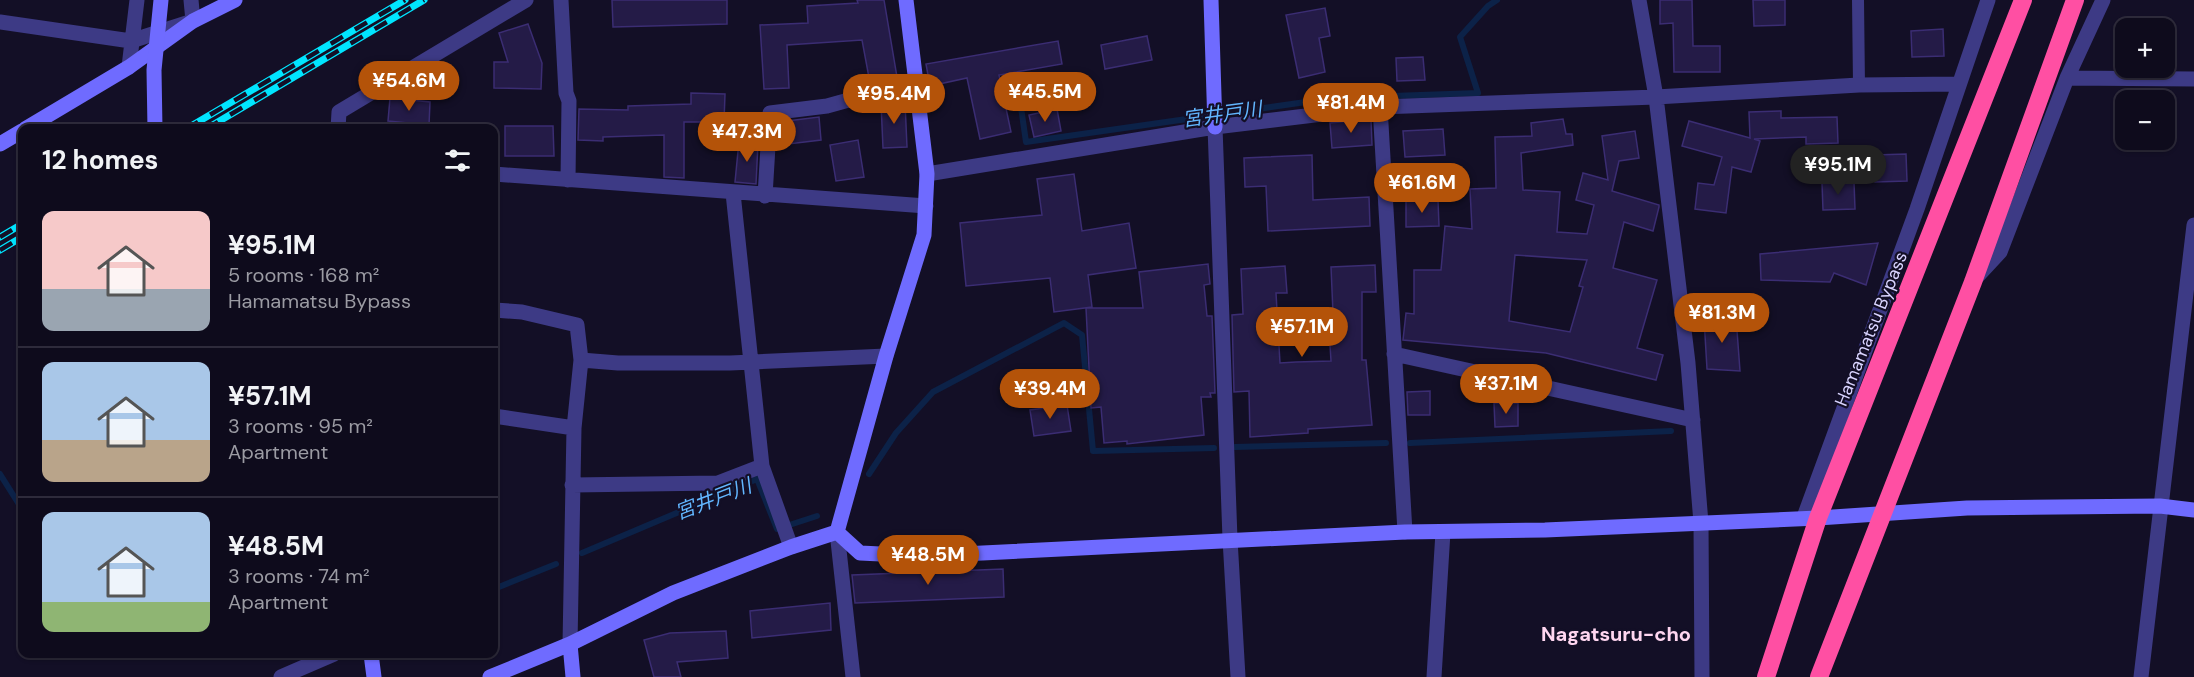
<!DOCTYPE html>
<meta charset="utf-8">
<style>
:root{--surface:#0e0b1c;--page:#171425;--text:#f1f3f6;--muted:#9b9ba3;--line:#2e2b3b;--accent:#b45309}
body{margin:0;font-family:"DM Sans","Noto Sans JP",sans-serif;background:var(--page);color:var(--text);height:100vh;display:flex;flex-direction:column;font-size:22px;white-space:nowrap}
*{box-sizing:border-box;margin:0}
p{font-size:20px;color:var(--muted)}
.icon{flex:none;width:33px;height:33px;fill:none;stroke:currentColor;stroke-width:2;stroke-linecap:round;stroke-linejoin:round}
.map{position:relative;flex:1;overflow:hidden}
.sheet{position:absolute;left:18px;top:124px;width:480px;height:534px;display:flex;flex-direction:column;background:var(--surface);border-radius:12px;box-shadow:0 2px 4px #0004,0 0 0 2px var(--line)}
.sheet>*{flex:none}
.fabs{position:absolute;left:2115px;top:18px;display:grid;gap:12px}
.fabs a{display:grid;place-items:center;width:60px;height:60px;border-radius:12px;background:var(--surface);box-shadow:0 2px 4px #0004,0 0 0 2px var(--line);font-size:30px}
.price{position:absolute;translate:-50% -51px;padding:0 14px;border-radius:21px;background:var(--accent);color:#fff;font-size:20px;line-height:39px;filter:drop-shadow(0 2px 3px #0008)}
.price::after{content:'';position:absolute;left:50%;top:36px;width:18px;height:14px;margin-left:-9px;background:inherit;clip-path:polygon(0 0,100% 0,50% 100%)}
.price.current{background:#222;color:#fff}
ul{padding:0;list-style:none}
li{display:flex;align-items:center;gap:18px;height:150px;padding:0 24px}
li+li{border-top:2px solid var(--line)}
li span{display:grid;place-items:center;flex:none;width:168px;height:120px;border-radius:12px;color:#555}
li>.icon{margin-inline-start:auto}
span .icon{width:72px;height:72px;fill:#fffc;stroke-width:1}
li b{font-size:26px}
h2{display:flex;justify-content:space-between;align-items:center;height:72px;padding:0 24px;font-size:26px}
.map>svg:first-child{display:block}
.lines{fill:none;stroke-linecap:round;stroke-linejoin:round}
.stream{stroke:#0c2248;stroke-width:6}
.building{fill:#241b47;stroke:#3b2d73;stroke-width:1.5;fill-rule:evenodd}
.lane{stroke:#3d3a85;stroke-width:12}
.street{stroke:#3d3a85;stroke-width:15}
.secondary{stroke:#6f6bff;stroke-width:15}
.highway{stroke:#ff4fa3;stroke-width:18}
.rail-casing{stroke:#00e5ff;stroke-width:7}
.rail{stroke:#130f26;stroke-width:4.5;stroke-dasharray:14;stroke-linecap:butt}
.secondary-bridge{stroke:#6f6bff;stroke-width:15}
.labels{text-anchor:middle;stroke-width:4.5;stroke-linejoin:round;paint-order:stroke}
.street-label{font-size:18px;fill:#d9d4ff;stroke:#130f26}
.water-label{font-size:20px;font-style:italic;fill:#62b6ff;stroke:#130f26}
.neighbourhood-label{font-size:20px;font-weight:bold;fill:#ffd6f0;stroke:#130f26}
</style>
<div class="map">
<svg width="2194" height="677" viewBox="0 0 2194 677">
<rect width="100%" height="100%" fill="#130f26"/>
<g class="lines">
<path class="stream" d="M 1015,66 L 1026,142 L 1334,98 L 1478,93 L 1460,37 L 1488,6 L 1497,0
M 1410,443 L 1671,431
M 1235,447 L 1386,443
M 0,474 L 22,509
M 869,474 L 896,433 L 933,392 L 1064,323 L 1082,335 L 1093,451 L 1214,448
M 582,553 L 757,479 L 777,529 L 817,516
M 494,589 L 556,564"/>
</g>
<path class="building" d="M 612,0 L 727,0 L 727,24 L 613,27 Z
M 857,0 L 884,0 L 898,83 L 870,83 L 862,40 L 787,45 L 789,88 L 764,89 L 760,25 L 808,23 L 807,6 L 858,3 Z
M 1660,0 L 1692,0 L 1693,46 L 1720,46 L 1720,72 L 1674,72 L 1673,23 L 1660,24 Z
M 1753,0 L 1785,0 L 1785,25 L 1754,26 Z
M 1325,8 L 1330,36 L 1319,38 L 1325,72 L 1299,78 L 1286,15 Z
M 528,24 L 542,63 L 541,89 L 494,88 L 494,62 L 508,62 L 499,33 Z
M 1943,29 L 1944,56 L 1912,57 L 1911,31 Z
M 1147,36 L 1152,60 L 1105,69 L 1101,45 Z
M 1058,41 L 1062,64 L 999,75 L 1011,132 L 980,139 L 967,78 L 930,86 L 926,64 Z
M 1423,57 L 1425,80 L 1397,81 L 1396,58 Z
M 691,93 L 725,94 L 724,122 L 684,122 L 684,178 L 664,177 L 664,135 L 603,137 L 603,141 L 578,140 L 579,109 L 628,110 L 628,106 L 691,104 Z
M 390,98 L 430,102 L 429,125 L 388,121 Z
M 905,102 L 907,147 L 883,148 L 881,103 Z
M 1057,109 L 1061,131 L 1034,137 L 1029,115 Z
M 1781,111 L 1781,118 L 1837,117 L 1838,143 L 1806,144 L 1806,137 L 1754,139 L 1760,141 L 1751,172 L 1732,167 L 1726,213 L 1695,209 L 1698,183 L 1714,185 L 1722,157 L 1682,146 L 1689,121 L 1750,138 L 1749,112 Z
M 819,117 L 821,140 L 780,145 L 779,122 Z
M 1371,119 L 1372,145 L 1332,148 L 1330,123 Z
M 1563,119 L 1566,134 L 1572,134 L 1573,145 L 1521,153 L 1523,190 L 1560,192 L 1557,232 L 1587,234 L 1594,205 L 1576,200 L 1583,173 L 1608,180 L 1602,136 L 1635,131 L 1639,158 L 1619,161 L 1612,191 L 1659,205 L 1659,207 L 1653,231 L 1624,222 L 1613,268 L 1657,280 L 1637,348 L 1663,355 L 1656,380 L 1546,353 L 1403,340 L 1406,313 L 1414,314 L 1414,270 L 1441,270 L 1445,226 L 1472,229 L 1470,189 L 1496,188 L 1495,137 L 1532,136 L 1531,123 ZM 1515,255 L 1587,260 L 1579,286 L 1583,287 L 1570,332 L 1509,321 Z
M 505,126 L 553,126 L 554,156 L 505,156 Z
M 1443,129 L 1445,155 L 1405,157 L 1403,131 Z
M 858,140 L 864,177 L 836,181 L 830,145 Z
M 739,141 L 758,143 L 756,184 L 735,182 Z
M 1906,154 L 1907,181 L 1875,182 L 1874,155 Z
M 1312,155 L 1313,200 L 1369,197 L 1370,226 L 1268,231 L 1266,186 L 1245,187 L 1244,158 Z
M 1074,174 L 1082,231 L 1129,223 L 1136,268 L 1088,275 L 1092,307 L 1054,312 L 1050,278 L 966,286 L 960,223 L 1042,215 L 1037,179 Z
M 1854,182 L 1855,209 L 1823,210 L 1822,183 Z
M 1438,200 L 1439,226 L 1406,227 L 1406,201 Z
M 1878,243 L 1866,285 L 1834,273 L 1830,282 L 1761,280 L 1760,254 Z
M 1208,264 L 1210,284 L 1204,285 L 1207,316 L 1212,316 L 1215,393 L 1210,393 L 1211,397 L 1201,397 L 1204,435 L 1127,444 L 1127,441 L 1104,443 L 1101,407 L 1091,408 L 1086,308 L 1143,308 L 1139,272 Z
M 1375,265 L 1376,292 L 1362,292 L 1362,360 L 1366,360 L 1372,425 L 1308,429 L 1308,433 L 1250,437 L 1249,391 L 1234,392 L 1232,315 L 1243,314 L 1241,269 L 1285,266 L 1287,293 L 1276,293 L 1280,363 L 1296,362 L 1331,361 L 1328,313 L 1333,313 L 1331,267 Z
M 1736,317 L 1740,371 L 1707,369 L 1704,318 Z
M 1430,391 L 1430,415 L 1408,415 L 1407,392 Z
M 1494,403 L 1518,403 L 1518,426 L 1495,427 Z
M 1067,405 L 1071,431 L 1034,436 L 1030,410 Z
M 1003,569 L 1004,597 L 855,603 L 852,575 Z
M 830,603 L 831,630 L 752,638 L 750,611 Z
M 726,631 L 728,658 L 677,662 L 681,677 L 654,677 L 644,640 L 670,633 Z"/>
<g class="lines">
<path class="lane" d="M 1858,0 L 1859,85"/>
<path class="street" d="M 561,0 L 566,93 L 569,101 L 568,180
M 1639,0 L 1656,97 L 1688,363 L 1701,523 L 1702,677
M 0,22 L 131,41 L 193,21 L 191,0
M 129,67 L 137,0
M 2067,78 L 2194,79
M 1380,107 L 1405,532
M 1215,127 L 1230,539 L 1238,677
M 338,129 L 339,112 L 526,0
M 494,174 L 926,206
M 927,174 L 1215,127 L 1380,107 L 1656,97 L 1859,85 L 1958,84
M 733,193 L 762,466 L 791,547
M 765,196 L 770,113 L 827,106 L 874,93 L 917,92
M 1975,279 L 2000,252 L 2067,78 L 2103,0
M 494,310 L 522,312 L 577,325 L 581,360
M 1394,354 L 1693,420
M 494,416 L 574,428
M 572,485 L 718,483 L 762,466
M 1804,517 L 1917,209 L 1988,0
M 837,532 L 853,677
M 570,644 L 574,428 L 581,360 L 618,363 L 730,363 L 886,356
M 281,677 L 334,654
M 1434,677 L 1443,532
M 2141,677 L 2194,225"/>
<path class="secondary" d="M 1211,0 L 1215,127
M 25,129 L 129,67 L 193,21 L 235,0
M 0,144 L 22,131
M 837,532 L 860,553 L 922,556 L 1405,532 L 1545,530 L 1818,518 L 1967,508 L 2160,506 L 2194,510
M 837,532 L 886,356 L 924,235 L 927,174 L 906,0
M 570,644 L 573,677
M 371,654 L 374,677
M 490,677 L 570,644 L 673,593 L 791,547 L 837,532"/>
<path class="highway" d="M 1766,677 L 1818,518 L 2023,0
M 1819,677 L 1973,282 L 2075,0"/>
<g class="rail-casing">
<path id="rail" d="M 186,129 L 405,0
M 206,129 L 424,0
M 0,237 L 22,224
M 0,250 L 22,237"/>
</g>
<use href="#rail" class="rail"/>
<path class="secondary-bridge" d="M 155,129 L 154,70 L 161,0"/>
</g>
<g class="labels">
<g class="street-label">
<text transform="translate(1871 329) rotate(-68)" y="6">Hamamatsu Bypass</text>
</g>
<g class="water-label">
<text transform="translate(1222 114) rotate(-8)" y="7">宮井戸川</text>
<text transform="translate(713 499) rotate(-21)" y="7">宮井戸川</text>
</g>
<g class="neighbourhood-label">
<text x="1616" y="641">Nagatsuru-cho</text>
</g>
</g>
</svg>
<div class="fabs">
<a>+</a>
<a>−</a>
</div>
<b class="price" style="left:409px;top:112px">¥54.6M</b>
<b class="price" style="left:1045px;top:123px">¥45.5M</b>
<b class="price" style="left:894px;top:125px">¥95.4M</b>
<b class="price" style="left:1351px;top:134px">¥81.4M</b>
<b class="price" style="left:747px;top:163px">¥47.3M</b>
<b class="price current" style="left:1838px;top:196px">¥95.1M</b>
<b class="price" style="left:1422px;top:214px">¥61.6M</b>
<b class="price" style="left:1722px;top:344px">¥81.3M</b>
<b class="price" style="left:1302px;top:358px">¥57.1M</b>
<b class="price" style="left:1506px;top:415px">¥37.1M</b>
<b class="price" style="left:1050px;top:420px">¥39.4M</b>
<b class="price" style="left:928px;top:586px">¥48.5M</b>
<section class="sheet">
<h2>12 homes<svg class="icon" aria-label="filters" viewBox="0 0 24 24"><path d="M4 7h16M4 17h16"/><circle cx="9" cy="7" r="2"/><circle cx="15" cy="17" r="2"/></svg></h2>
<ul>
<li><span style="background:linear-gradient(#f6c9c9 65%,#9aa5b1 0)"><svg class="icon" aria-label="home" viewBox="0 0 24 24"><path d="M3 11l9-7 9 7M6 9v11h12V9"/></svg></span><div><b>¥95.1M</b><p>5 rooms · 168 m²</p><p>Hamamatsu Bypass</p></div></li>
<li><span style="background:linear-gradient(#a9c7e8 65%,#b9a48a 0)"><svg class="icon" aria-label="home" viewBox="0 0 24 24"><path d="M3 11l9-7 9 7M6 9v11h12V9"/></svg></span><div><b>¥57.1M</b><p>3 rooms · 95 m²</p><p>Apartment</p></div></li>
<li><span style="background:linear-gradient(#a9c7e8 75%,#8fb573 0)"><svg class="icon" aria-label="home" viewBox="0 0 24 24"><path d="M3 11l9-7 9 7M6 9v11h12V9"/></svg></span><div><b>¥48.5M</b><p>3 rooms · 74 m²</p><p>Apartment</p></div></li>
</ul>
</section>
</div>
